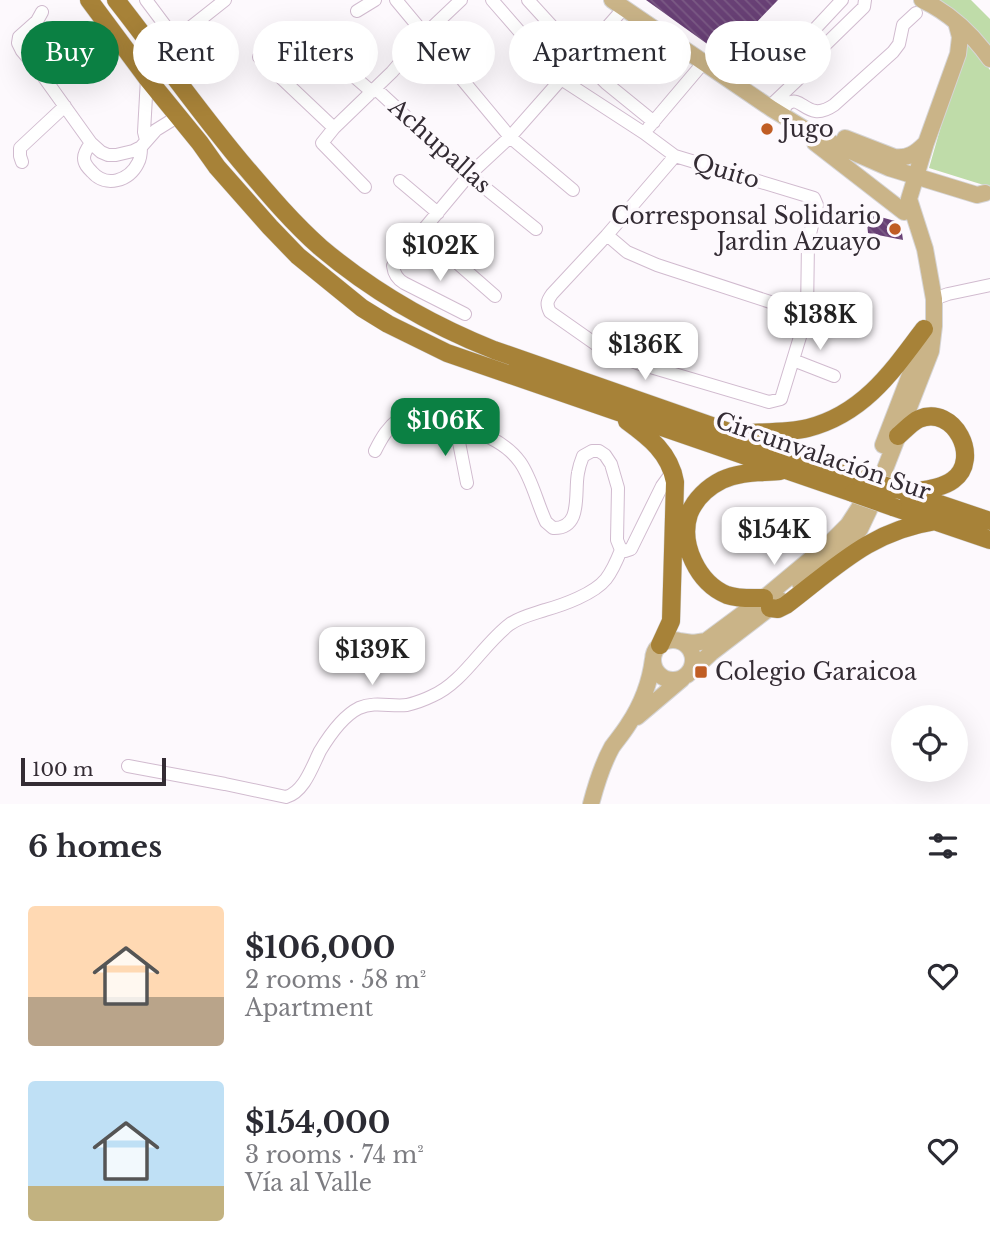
<!DOCTYPE html>
<meta charset="utf-8">
<style>
:root{--surface:#fff;--page:#f7f7f7;--text:#2b2b33;--muted:#7c7c81;--accent:#0b8043}
body{margin:0;font-family:"Libre Baskerville",serif;background:var(--page);color:var(--text);height:100vh;display:flex;flex-direction:column;font-size:26px;white-space:nowrap}
*{box-sizing:border-box;margin:0}
p{font-size:23px;color:var(--muted)}
.icon{flex:none;width:38px;height:38px;fill:none;stroke:currentColor;stroke-width:2;stroke-linecap:round;stroke-linejoin:round}
.map{position:relative;height:804px;overflow:hidden}
.sheet{display:flex;flex-direction:column;background:var(--surface);flex:1}
.sheet>*{flex:none}
.banner{position:absolute;left:21px;top:21px;width:948px;height:63px;display:flex;gap:14px}
.tools{position:absolute;left:891px;top:705px;display:grid;gap:14px}
.tools a{display:grid;place-items:center;width:77px;height:77px;border-radius:50%;background:var(--surface);box-shadow:0 7px 28px #0002;font-size:35px}
.scale{position:absolute;left:21px;bottom:18px;width:145px;box-sizing:border-box;padding-left:7px;border:4px solid #342c34;border-top:0;font-size:19px;line-height:24px;white-space:nowrap;color:#342c34;-webkit-text-stroke:5px #fdf9fd;paint-order:stroke}
.price{position:absolute;translate:-50% -60px;padding:0 16px;border-radius:14px;background:#fff;color:#222;font-size:23px;line-height:46px;filter:drop-shadow(0 2px 4px #0008)}
.price::after{content:'';position:absolute;left:50%;top:42px;width:21px;height:16px;margin-left:-10px;background:inherit;clip-path:polygon(0 0,100% 0,50% 100%)}
.price.active{background:var(--accent);color:#fff}
ul{padding:0;list-style:none}
li{display:flex;align-items:center;gap:21px;height:175px;padding:0 28px}
li span{display:grid;place-items:center;flex:none;width:196px;height:140px;border-radius:7px;color:#555}
li>.icon{margin-inline-start:auto}
span .icon{width:84px;height:84px;fill:#fffc;stroke-width:1}
li b{font-size:30px}
h2{display:flex;justify-content:space-between;align-items:center;height:84px;padding:0 28px;font-size:30px}
.pill{padding:0 24px;border-radius:32px;background:var(--surface);box-shadow:0 7px 28px #0002;font-size:24px;line-height:63px}
.pill.active{background:var(--accent);color:#fff}
.map>svg:first-child{display:block}
.green{fill:#bfdca9}
.building{fill:url(#building-back-hatch)}
.lines{fill:none;stroke-linecap:round;stroke-linejoin:round}
.minor-casing{stroke:#d1bbcf;stroke-width:14}
.major-casing{stroke:#d6d5d6;stroke-width:18}
.highway-casing{stroke:#d6d5d6;stroke-width:19}
.minor{stroke:#fff;stroke-width:12}
.major{stroke:#cab488;stroke-width:16}
.highway{stroke:#a78238;stroke-width:18}
.highway-bridge-casing{stroke:#d6d5d6;stroke-width:19;stroke-linecap:butt}
.highway-bridge{stroke:#a78238;stroke-width:18}
.poi-dot{fill:#c05d24;stroke:#fdf9fd;stroke-width:2.5}
.labels{text-anchor:middle;stroke-width:7;stroke-linejoin:round;paint-order:stroke}
.poi-label{font-size:23px;fill:#342c34;stroke:#fdf9fd;text-anchor:start}
.street-label{font-size:23px;fill:#342c34;stroke:#fdf9fd}
</style>
<div class="map">
<svg width="990" height="804" viewBox="0 0 990 804">
<defs>
<pattern id="building-back-hatch" width="6" height="6" patternUnits="userSpaceOnUse" patternTransform="scale(1.75)"><rect width="6" height="6" fill="#684075"/><path d="M-1 5l2 2M0 0l6 6M5-1l2 2" fill="none" stroke="#7a5a84"/></pattern>
</defs>
<rect width="100%" height="100%" fill="#fdf9fd"/>
<path class="green" d="M 934,0 L 971,0 L 990,19 L 990,50 Z
M 966,39 L 990,70 L 990,187 L 929,168 Z"/>
<path class="building" d="M 646,0 L 778,0 L 724,56 Z
M 866,213 L 895,221 L 902,233 L 903,240 L 868,233 Z"/>
<g class="lines">
<g class="minor-casing">
<path id="minor" d="M 146,0 L 173,36 L 177,38 L 225,0
M 396,0 L 510,137 L 573,190
M 492,0 L 561,79 L 644,133 L 675,156 L 814,198 L 817,205 L 808,242 L 807,314 L 781,399 L 769,402 L 637,363 L 607,352 L 550,312 C 546,304 547,301 552,294 L 607,235 L 675,156
M 528,0 L 580,57 L 606,83 L 654,122
M 357,11 L 375,0
M 42,12 L 37,21 L 19,37 L 18,43 L 22,51 L 43,76 L 91,143 L 101,152 L 108,155 L 116,155 L 133,151 L 141,147 L 156,130 L 177,117
M 299,29 L 372,92
M 822,48 L 812,35 L 813,31 L 842,0
M 259,57 L 334,128
M 376,89 L 469,175 L 536,229
M 769,107 L 811,67 L 822,48 L 864,7 L 865,0
M 781,113 C 782,111 787,104 789,103 C 802,95 808,123 834,105 L 893,52 L 899,44 L 903,25 L 916,13
M 649,127 L 704,62
M 146,140 L 144,132 L 147,78
M 91,143 C 88,147 84,153 84,158 C 84,164 88,168 92,172 C 106,188 129,181 138,163 C 141,158 141,152 141,147
M 22,162 L 20,156 L 20,148 L 65,106
M 400,181 L 438,213
M 365,187 L 322,143 L 334,128 L 392,72 L 424,35 L 461,0
M 422,232 L 495,296
M 607,235 L 627,252 L 657,265 L 807,314
M 934,299 L 948,294 L 990,285
M 465,314 L 404,283 C 397,279 394,274 393,266 L 469,175 L 510,137 L 624,8
M 793,360 L 834,376
M 456,427 L 467,483
M 375,451 C 382,437 388,427 400,418 C 439,423 495,427 520,462 C 532,479 537,503 546,522 L 553,528 C 583,529 574,493 578,473 C 579,467 581,461 583,456 L 592,451 L 599,451 L 605,455 L 611,464 L 618,488 L 617,540 L 621,550 L 625,551 L 631,549 L 662,486 L 673,471
M 128,766 L 225,784 L 286,797 C 304,792 312,767 320,751 C 329,736 343,716 359,708 C 375,701 391,707 407,705 C 415,703 424,700 432,696 C 463,683 483,644 510,624 C 520,617 533,614 545,610 C 563,605 594,594 606,579 C 613,570 617,560 621,550"/>
</g>
<g class="major-casing">
<path id="major" d="M 612,0 L 772,109 L 816,136 L 889,168 L 977,195 L 985,193
M 922,0 C 950,13 972,34 990,59
M 845,138 L 894,157 C 908,159 916,153 926,143
M 815,143 L 904,212
M 883,445 L 920,349 L 923,331
M 800,583 L 845,545 L 860,529 L 869,510 L 931,351 L 934,326 L 934,299 L 925,249 L 909,199 L 926,143 L 958,54 L 960,37 L 956,22
M653 660a20 20 0 1 1 40 0a20 20 0 1 1-40 0Z
M 679,641 L 693,643 L 706,641 L 764,598 L 830,543 L 848,525 L 859,508 L 863,499
M 687,675 L 711,653 L 780,600
M 637,717 L 682,679
M 591,804 C 596,785 602,765 612,747 C 617,740 623,733 628,725 C 642,704 650,683 653,659"/>
</g>
<g class="highway-casing">
<path id="highway" d="M 89,0 L 147,78 L 200,143 L 217,167 L 270,227 L 298,256 L 362,308 L 388,324 L 447,353 L 853,493
M 116,0 C 160,56 201,115 247,169 C 270,196 293,223 320,247 C 372,291 431,325 494,350 L 861,478
M 627,421 C 649,437 670,453 675,482 L 671,621 L 660,645
M 743,433 C 765,432 787,433 808,428 C 863,414 892,372 924,329
M 898,436 C 904,431 912,422 919,419 C 954,404 982,459 953,480 C 941,489 921,490 906,493
M 907,493 L 990,521
M 893,507 L 990,540
M 764,598 C 752,598 738,599 727,595 C 698,583 679,544 689,514 C 695,499 708,487 722,480 C 741,471 760,473 780,471
M 770,608 L 778,609 L 786,605 C 836,567 870,531 935,521"/>
</g>
<use href="#minor" class="minor"/>
<use href="#major" class="major"/>
<use href="#highway" class="highway"/>
<g class="highway-bridge-casing">
<path id="highway-bridge" d="M 861,478 L 899,490
M 853,493 L 893,507"/>
</g>
<use href="#highway-bridge" class="highway-bridge"/>
</g>
<g class="poi-dot">
<circle cx="767" cy="129" r="7"/>
<circle cx="895" cy="229" r="7"/>
<rect x="694" y="665" width="14" height="14" rx="3.5"/>
</g>
<g class="labels">
<g class="poi-label">
<text x="781" y="137">Jugo</text>
<text x="881" y="224" text-anchor="end">Corresponsal Solidario<tspan x="881" dy="26">Jardin Azuayo</tspan></text>
<text x="715" y="680">Colegio Garaicoa</text>
</g>
<g class="street-label">
<text transform="translate(440 146) rotate(42)" y="8">Achupallas</text>
<text transform="translate(726 171) rotate(17)" y="8">Quito</text>
<text transform="translate(823 456) rotate(19)" y="8">Circunvalación Sur</text>
</g>
</g>
</svg>
<div class="tools">
<a><svg class="icon" aria-label="locate" viewBox="0 0 24 24"><circle cx="12" cy="12" r="6"/><path d="M12 2v4M12 18v4M2 12h4M18 12h4"/></svg></a>
</div>
<div class="scale">100 m</div>
<b class="price" style="left:440px;top:283px">$102K</b>
<b class="price" style="left:820px;top:352px">$138K</b>
<b class="price" style="left:645px;top:382px">$136K</b>
<b class="price active" style="left:445px;top:458px">$106K</b>
<b class="price" style="left:774px;top:567px">$154K</b>
<b class="price" style="left:372px;top:687px">$139K</b>
<div class="banner">
<a class="pill active">Buy</a>
<a class="pill">Rent</a>
<a class="pill">Filters</a>
<a class="pill">New</a>
<a class="pill">Apartment</a>
<a class="pill">House</a>
</div>
</div>
<section class="sheet">
<h2>6 homes<svg class="icon" aria-label="filters" viewBox="0 0 24 24"><path d="M4 7h16M4 17h16"/><circle cx="9" cy="7" r="2"/><circle cx="15" cy="17" r="2"/></svg></h2>
<ul>
<li><span style="background:linear-gradient(#ffd9b3 65%,#b9a48a 0)"><svg class="icon" aria-label="home" viewBox="0 0 24 24"><path d="M3 11l9-7 9 7M6 9v11h12V9"/></svg></span><div><b>$106,000</b><p>2 rooms · 58 m²</p><p>Apartment</p></div><svg class="icon" aria-label="heart" viewBox="0 0 24 24"><path d="M12 20l-8-8c-3-5 5-10 8-4 3-6 11-1 8 4z"/></svg></li>
<li><span style="background:linear-gradient(#bfe0f5 75%,#c2b280 0)"><svg class="icon" aria-label="home" viewBox="0 0 24 24"><path d="M3 11l9-7 9 7M6 9v11h12V9"/></svg></span><div><b>$154,000</b><p>3 rooms · 74 m²</p><p>Vía al Valle</p></div><svg class="icon" aria-label="heart" viewBox="0 0 24 24"><path d="M12 20l-8-8c-3-5 5-10 8-4 3-6 11-1 8 4z"/></svg></li>
</ul>
</section>
